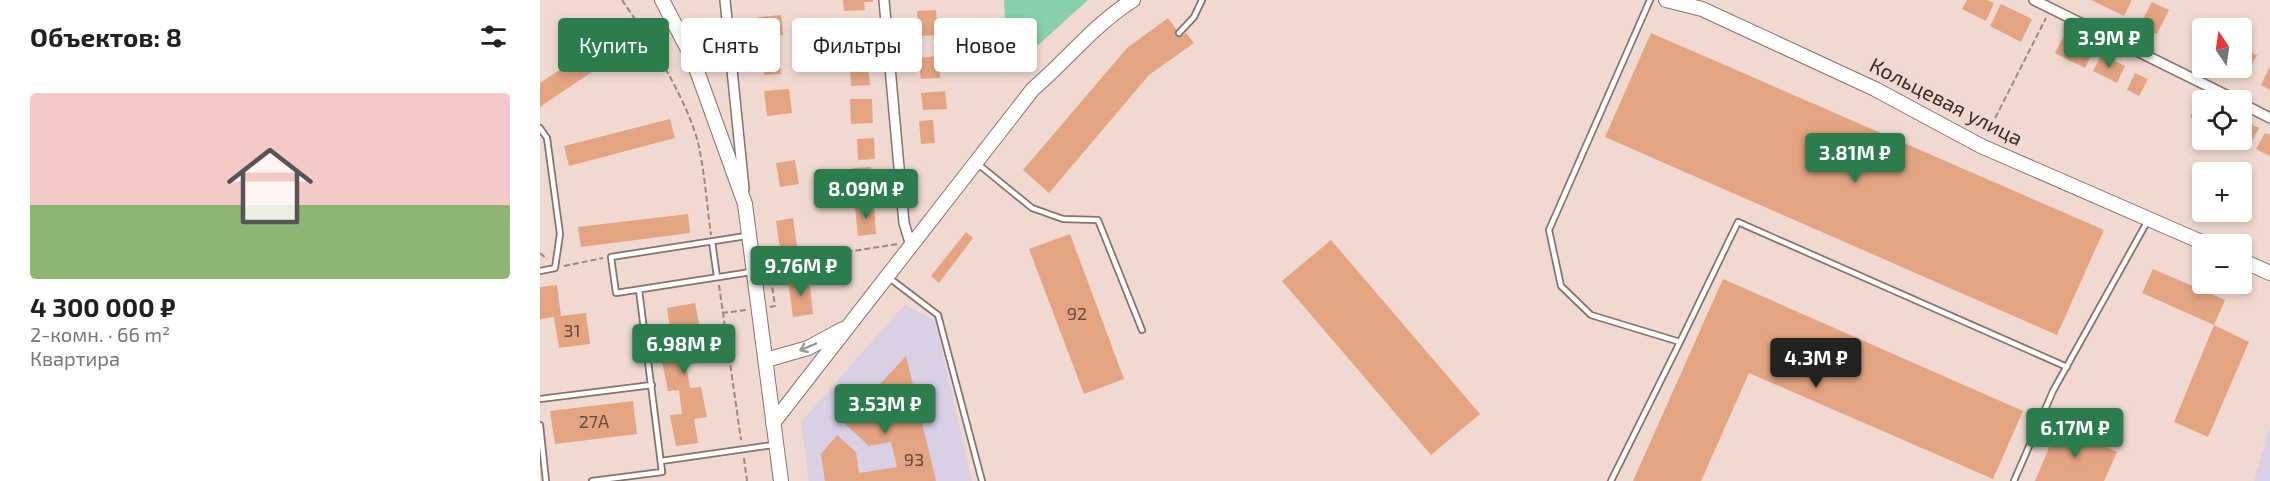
<!DOCTYPE html>
<html lang="ru">
<meta charset="utf-8">
<style>
:root{--surface:#fff;--page:#f6f6f6;--text:#202124;--muted:#757577;--accent:#2b7d4e}
body{margin:0;font-family:"Exo 2",sans-serif;background:var(--page);color:var(--text);height:100vh;display:flex;flex-direction:column;font-size:22px;white-space:nowrap}
*{box-sizing:border-box;margin:0}
p{font-size:20px;color:var(--muted)}
.icon{flex:none;width:33px;height:33px;fill:none;stroke:currentColor;stroke-width:2;stroke-linecap:round;stroke-linejoin:round}
.map{position:relative;flex:1;overflow:hidden}
.drawer{display:flex;flex-direction:column;background:var(--surface);width:540px}
.drawer>*{flex:none}
.top-card{position:absolute;left:18px;top:18px;width:570px;height:54px;display:flex;gap:12px}
.needle{width:39px;rotate:347deg}
.tools{position:absolute;left:1652px;top:18px;display:grid;gap:12px}
.tools a{display:grid;place-items:center;width:60px;height:60px;border-radius:6px;background:var(--surface);box-shadow:0 3px 9px #0003;font-size:30px}
.price{position:absolute;translate:-50% -51px;padding:0 14px;border-radius:6px;background:var(--accent);color:#fff;font-size:20px;line-height:39px;filter:drop-shadow(0 2px 3px #0008)}
.price::after{content:'';position:absolute;left:50%;top:36px;width:18px;height:14px;margin-left:-9px;background:inherit;clip-path:polygon(0 0,100% 0,50% 100%)}
.price.active{background:#222;color:#fff}
ul{padding:0;list-style:none}
li{display:grid;align-content:center;gap:12px;height:318px;padding:0 30px}
li span{display:grid;place-items:center;height:186px;border-radius:6px;color:#555}
li>.icon{margin-inline-start:auto}
span .icon{width:108px;height:108px;fill:#fffc;stroke-width:1}
li b{font-size:26px}
h2{display:flex;justify-content:space-between;align-items:center;height:72px;padding:0 30px;font-size:26px}
.chip{padding:0 21px;border-radius:6px;background:var(--surface);box-shadow:0 3px 9px #0003;font-size:21px;line-height:54px}
.chip.active{background:var(--accent);color:#fff}
main{display:flex;flex:1;min-height:0}
.map>svg:first-child{display:block}
.commercial{fill:#dad0e4}
.green{fill:#88cfab}
.building{fill:#e4a481}
.lines{fill:none;stroke-linecap:round;stroke-linejoin:round}
.lane-casing{stroke:#87736c;stroke-width:8}
.street-casing{stroke:#87736c;stroke-width:12}
.secondary-casing{stroke:#87736c;stroke-width:16}
.path{stroke:#988882;stroke-width:2;stroke-dasharray:6 3;stroke-linecap:butt}
.lane{stroke:#fff;stroke-width:4.5}
.street{stroke:#fff;stroke-width:9}
.secondary{stroke:#fff;stroke-width:14}
.oneway{stroke:#9a9694}
.labels{text-anchor:middle;stroke-width:6;stroke-linejoin:round;paint-order:stroke}
.number-label{font-size:18px;fill:#624b40}
.street-label{font-size:21px;fill:#362d2a;stroke:#f0d9d0}
</style>
<main>
<section class="drawer">
<h2>Объектов: 8<svg class="icon" aria-label="filters" viewBox="0 0 24 24"><path d="M4 7h16M4 17h16"/><circle cx="9" cy="7" r="2"/><circle cx="15" cy="17" r="2"/></svg></h2>
<ul>
<li><span style="background:linear-gradient(#f6c9c9 60%,#8fb573 0)"><svg class="icon" aria-label="home" viewBox="0 0 24 24"><path d="M3 11l9-7 9 7M6 9v11h12V9"/></svg></span><div><b>4 300 000 ₽</b><p>2-комн. · 66 m²</p><p>Квартира</p></div></li>
</ul>
</section>
<div class="map">
<svg width="1730" height="481" viewBox="0 0 1730 481">
<rect width="100%" height="100%" fill="#f0d9d0"/>
<path class="commercial" d="M 364,305 L 395,320 L 432,481 L 269,481 L 261,422 Z
M 1730,425 L 1730,481 L 1714,481 Z"/>
<path class="green" d="M 464,0 L 548,0 L 467,73 Z"/>
<path class="building" d="M 303,0 L 333,0 L 333,2 L 324,2 L 325,10 L 304,11 Z
M 1427,0 L 1447,0 L 1454,3 L 1446,21 L 1422,9 Z
M 1551,0 L 1592,0 L 1584,16 Z
M 1612,2 L 1629,10 L 1617,34 L 1600,25 Z
M 1461,4 L 1492,19 L 1481,42 L 1450,26 Z
M 396,10 L 398,35 L 379,36 L 377,11 Z
M 241,15 L 243,35 L 220,37 L 218,17 Z
M 628,18 L 641,36 L 646,33 L 654,43 L 609,75 L 509,193 L 483,170 L 587,48 Z
M 324,20 L 326,37 L 307,39 L 306,21 Z
M 79,30 L 90,46 L 0,107 L 0,83 Z
M 1111,33 L 1564,230 L 1517,335 L 1065,137 Z
M 1523,37 L 1553,52 L 1545,68 L 1515,53 Z
M 1701,47 L 1717,55 L 1705,78 L 1688,70 L 1701,68 Z
M 238,50 L 241,74 L 224,75 L 221,51 Z
M 1562,54 L 1585,66 L 1577,83 L 1553,71 Z
M 398,56 L 400,78 L 381,79 L 378,58 Z
M 1730,66 L 1730,90 L 1721,85 Z
M 328,67 L 330,85 L 311,86 L 310,68 Z
M 1595,73 L 1608,79 L 1599,96 L 1587,90 Z
M 249,89 L 252,113 L 227,116 L 224,91 Z
M 405,91 L 407,109 L 383,110 L 381,93 Z
M 310,99 L 332,99 L 333,123 L 311,124 Z
M 1658,101 L 1662,103 L 1662,124 L 1650,117 Z
M 130,119 L 135,138 L 29,166 L 24,146 Z
M 1701,119 L 1719,128 L 1710,144 L 1701,139 Z
M 393,120 L 395,143 L 381,144 L 379,121 Z
M 1725,133 L 1730,135 L 1730,156 L 1716,149 Z
M 334,138 L 335,159 L 318,160 L 317,139 Z
M 255,160 L 259,184 L 240,187 L 236,163 Z
M 331,167 L 332,197 L 312,197 L 312,168 Z
M 334,205 L 336,234 L 318,236 L 315,207 Z
M 148,214 L 150,233 L 41,247 L 38,227 Z
M 253,218 L 257,246 L 240,249 L 236,221 Z
M 426,232 L 433,238 L 399,283 L 391,276 Z
M 530,234 L 584,379 L 544,394 L 489,249 Z
M 791,240 L 940,414 L 891,455 L 742,281 Z
M 1613,269 L 1685,300 L 1674,325 L 1709,342 L 1668,437 L 1634,422 L 1674,325 L 1602,293 Z
M 269,277 L 273,314 L 253,317 L 248,280 Z
M 1183,279 L 1483,411 L 1453,479 L 1209,373 L 1161,481 L 1093,481 Z
M 17,285 L 21,316 L 46,313 L 50,344 L 19,348 L 14,317 L 0,319 L 0,287 Z
M 155,303 L 159,324 L 151,325 L 159,363 L 146,365 L 150,388 L 161,387 L 167,417 L 154,419 L 158,443 L 136,446 L 130,415 L 142,414 L 139,390 L 128,391 L 122,361 L 134,359 L 131,336 L 141,334 L 140,326 L 130,328 L 127,308 Z
M 366,356 L 396,481 L 285,481 L 281,454 L 297,435 L 316,452 L 319,473 L 357,467 L 351,442 L 329,446 L 304,423 Z
M 93,401 L 97,434 L 15,444 L 10,411 Z
M 1518,426 L 1577,452 L 1564,481 L 1495,481 Z"/>
<g class="lines">
<g class="lane-casing">
<path id="lane" d="M 1110,0 L 1009,230 L 1021,286 L 1051,315 L 1140,342 L 1198,222 L 1527,367
M 639,33 L 654,17 L 662,0
M 0,128 L 7,138 L 20,234 L 15,268 L 0,271
M 438,164 L 492,208 L 523,219 L 558,220 L 602,330
M 206,236 L 71,257 L 76,293 L 211,272
M 172,241 L 177,277
M 348,277 L 398,315 L 442,481
M 0,399 L 112,385
M 0,425 L 6,481
M 121,461 L 233,445
M 52,481 L 122,472 L 99,290
M 1071,481 L 1140,342
M 1474,481 L 1513,391 L 1607,222"/>
</g>
<g class="street-casing">
<path id="street" d="M 185,0 L 204,189
M 344,0 L 364,223 L 371,246
M 1494,0 L 1696,100
M 1701,103 L 1730,118"/>
</g>
<g class="secondary-casing">
<path id="secondary" d="M 122,0 L 152,57 L 205,204 L 241,481
M 1126,0 L 1162,9 L 1335,89 L 1441,146 L 1666,244
M 1701,260 L 1730,273
M 226,360 L 268,348 L 303,329
M 233,423 L 493,89 C 527,60 555,24 593,0"/>
</g>
<path class="path" d="M 82,0 C 109,39 149,102 159,147 C 165,176 167,206 171,235
M 1447,134 L 1506,18
M 0,253 L 7,259
M 24,266 L 63,258
M 179,285 L 201,440
M 230,307 L 235,306 L 229,264 L 358,244
M 182,313 L 206,310
M 204,458 L 207,481"/>
<use href="#lane" class="lane"/>
<use href="#street" class="street"/>
<use href="#secondary" class="secondary"/>
</g>
<defs><path id="oneway-shaft" d="M-6 0H5M1.5-3L5.5 0L1.5 3" fill="none" stroke-width="1.6" stroke-linecap="round" stroke-linejoin="round" transform="scale(1.5)"/></defs>
<use class="oneway" href="#oneway-shaft" transform="translate(268 347) rotate(157)"/>
<g class="labels">
<g class="number-label">
<text x="537" y="320">92</text>
<text x="32" y="337">31</text>
<text x="54" y="428">27А</text>
<text x="374" y="466">93</text>
</g>
<g class="street-label">
<text transform="translate(1406 102) rotate(27)" y="7">Кольцевая улица</text>
</g>
</g>
</svg>
<div class="tools">
<a><svg class="needle" viewBox="-14 -14 28 28"><path d="M0-13l5 13h-10z" fill="#e53935"/><path d="M0 13l5-13h-10z" fill="#757577"/></svg></a>
<a><svg class="icon" aria-label="locate" viewBox="0 0 24 24"><circle cx="12" cy="12" r="6"/><path d="M12 2v4M12 18v4M2 12h4M18 12h4"/></svg></a>
<a>+</a>
<a>−</a>
</div>
<b class="price" style="left:1569px;top:69px">3.9M ₽</b>
<b class="price" style="left:1315px;top:184px">3.81M ₽</b>
<b class="price" style="left:326px;top:220px">8.09M ₽</b>
<b class="price" style="left:261px;top:297px">9.76M ₽</b>
<b class="price" style="left:144px;top:375px">6.98M ₽</b>
<b class="price active" style="left:1276px;top:389px">4.3M ₽</b>
<b class="price" style="left:345px;top:435px">3.53M ₽</b>
<b class="price" style="left:1535px;top:459px">6.17M ₽</b>
<div class="top-card">
<a class="chip active">Купить</a>
<a class="chip">Снять</a>
<a class="chip">Фильтры</a>
<a class="chip">Новое</a>
</div>
</div>
</main>
